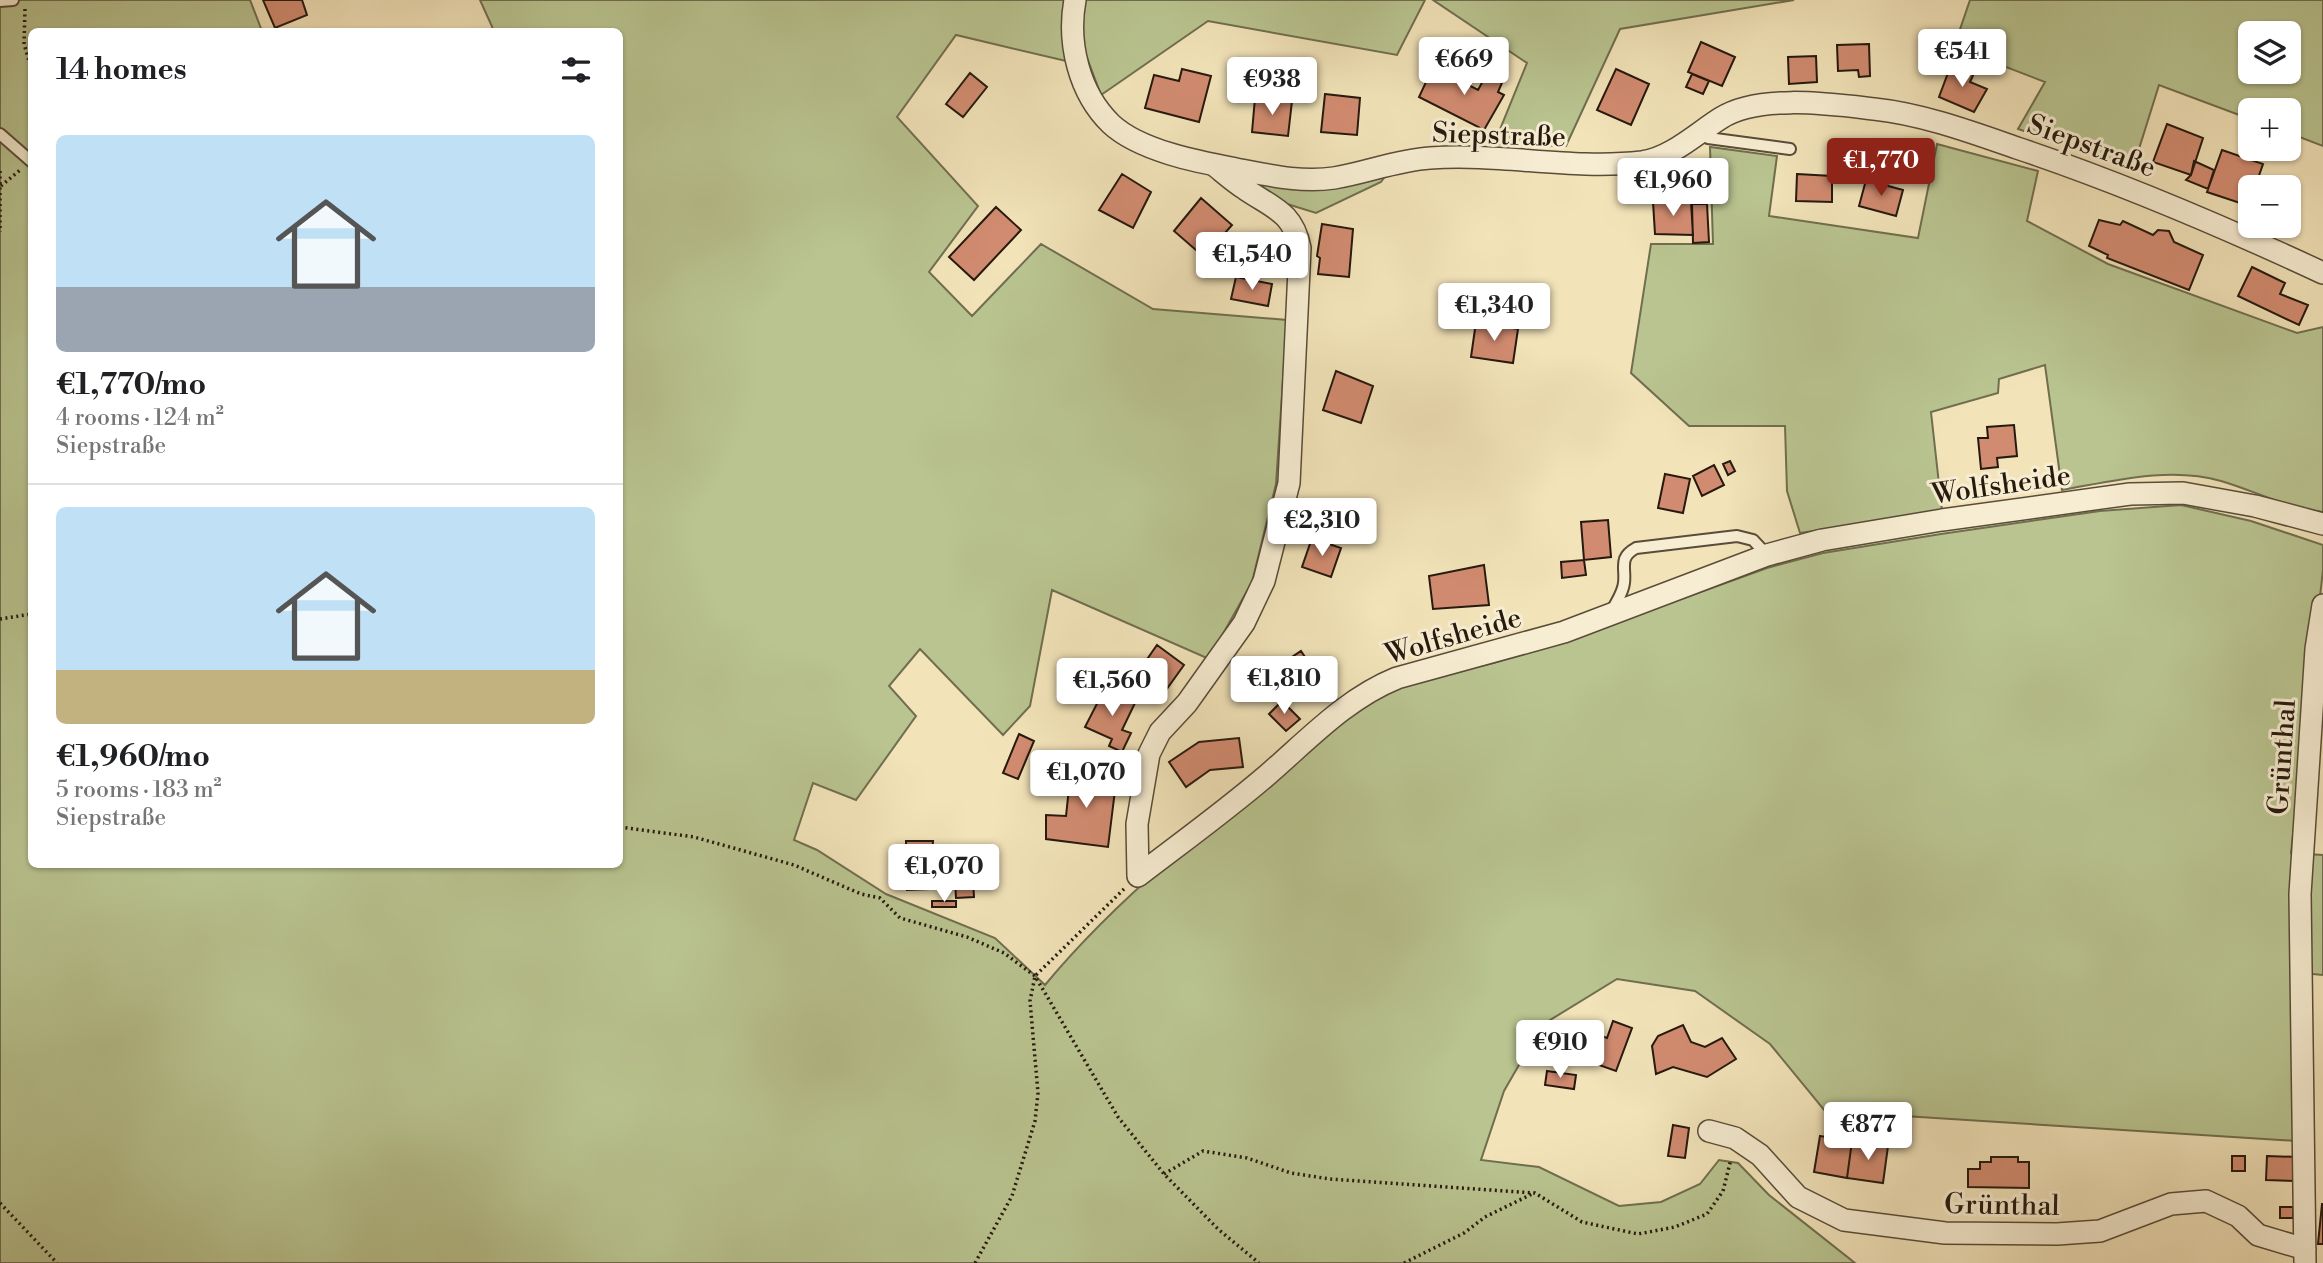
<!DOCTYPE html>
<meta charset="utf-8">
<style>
:root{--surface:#fff;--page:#f6f6f6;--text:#202124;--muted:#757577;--line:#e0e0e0;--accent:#8f2418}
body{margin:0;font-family:"Libre Bodoni",serif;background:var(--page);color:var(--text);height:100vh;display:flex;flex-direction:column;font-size:26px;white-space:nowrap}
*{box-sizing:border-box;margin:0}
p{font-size:23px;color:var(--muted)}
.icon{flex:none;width:38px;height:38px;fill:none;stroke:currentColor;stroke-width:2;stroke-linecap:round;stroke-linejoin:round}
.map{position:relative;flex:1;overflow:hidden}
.side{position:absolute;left:28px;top:28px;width:595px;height:840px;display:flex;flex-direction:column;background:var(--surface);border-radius:10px;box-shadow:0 2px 5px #0004}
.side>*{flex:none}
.controls{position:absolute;left:2238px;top:21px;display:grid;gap:14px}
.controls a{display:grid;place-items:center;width:63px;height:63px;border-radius:10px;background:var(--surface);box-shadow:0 2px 5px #0004;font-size:35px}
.price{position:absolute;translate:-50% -60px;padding:0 16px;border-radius:7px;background:#fff;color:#222;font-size:23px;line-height:46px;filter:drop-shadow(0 2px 4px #0008)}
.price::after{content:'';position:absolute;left:50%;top:42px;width:21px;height:16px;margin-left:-10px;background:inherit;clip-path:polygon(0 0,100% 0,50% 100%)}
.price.on{background:var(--accent);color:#fff}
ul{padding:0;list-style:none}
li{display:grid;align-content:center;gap:14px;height:371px;padding:0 28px}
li+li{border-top:2px solid var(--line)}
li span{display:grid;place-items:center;height:217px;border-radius:10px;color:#555}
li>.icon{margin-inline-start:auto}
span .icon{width:126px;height:126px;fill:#fffc;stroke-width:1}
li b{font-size:30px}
h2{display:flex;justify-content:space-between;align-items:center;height:84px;padding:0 28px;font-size:30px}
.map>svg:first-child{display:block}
.green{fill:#b9c490;stroke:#706e4f;stroke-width:2;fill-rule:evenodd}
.building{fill:#d18b70;stroke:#26190e;stroke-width:2}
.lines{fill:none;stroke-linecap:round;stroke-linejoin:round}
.lane-casing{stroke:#594c39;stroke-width:14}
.street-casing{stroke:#594c39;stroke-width:24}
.path{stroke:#26190e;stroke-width:3.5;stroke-dasharray:2 3.5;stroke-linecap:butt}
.lane{stroke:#f7edd2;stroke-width:10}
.street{stroke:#f7edd2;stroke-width:21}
.labels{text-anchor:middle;stroke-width:6;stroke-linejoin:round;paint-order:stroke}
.street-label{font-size:28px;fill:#26190e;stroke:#f7edd2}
</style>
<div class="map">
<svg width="2323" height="1263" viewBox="0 0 2323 1263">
<rect width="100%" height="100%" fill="#f2e3b9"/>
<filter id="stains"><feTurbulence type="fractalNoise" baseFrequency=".00286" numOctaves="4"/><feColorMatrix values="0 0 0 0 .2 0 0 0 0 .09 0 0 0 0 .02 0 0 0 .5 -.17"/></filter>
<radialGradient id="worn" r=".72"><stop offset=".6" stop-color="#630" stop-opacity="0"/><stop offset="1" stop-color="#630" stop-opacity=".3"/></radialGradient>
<path class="green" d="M 0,0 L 250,0 L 262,31 L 32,32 L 32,864 L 620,864 L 620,32 L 494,31 L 480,0 L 1066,0 L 1066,61 L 956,35 L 897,117 L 978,206 L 929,272 L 972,316 L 1041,244 L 1153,309 L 1287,320 L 1276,484 L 1252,582 L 1209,659 L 1052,590 L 1030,706 L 1003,735 L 920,649 L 889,686 L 916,716 L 856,800 L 813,783 L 794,840 L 817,850 L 886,894 L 995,938 L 1045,985 C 1138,873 1260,788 1373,697 L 1401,685 L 1493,663 L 1559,643 L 1767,568 L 1823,553 L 1941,534 L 2100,511 L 2181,505 L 2251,521 L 2323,545 L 2323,570 L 2291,853 L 2323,855 L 2323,975 L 2292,972 L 2296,1141 L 1825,1111 L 1770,1044 L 1695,991 L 1617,979 L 1542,1025 L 1504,1091 L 1481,1160 L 1539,1167 L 1619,1206 L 1661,1202 L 1700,1184 L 1719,1160 L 1738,1163 L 1769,1195 L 1855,1263 L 0,1263 Z
M 1082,0 L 1425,0 L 1397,55 L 1208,21 L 1101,95 L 1083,47 Z
M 1433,0 L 1794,0 L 1620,29 L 1566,146 L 1494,144 L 1527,63 Z
M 1970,0 L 2323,0 L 2323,146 L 2289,133 L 2289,110 L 2250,110 L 2250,119 L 2159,85 L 2133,168 L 2018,129 L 2045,82 L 1954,47 ZM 2250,33 L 2289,33 L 2289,72 L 2250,72 Z
M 1937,144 L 2038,171 L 2027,221 L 2108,264 L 2297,333 L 2323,327 L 2323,512 C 2287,508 2255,491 2221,481 C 2170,466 2113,481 2062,490 L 2045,365 L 1999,379 L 1998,393 L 1931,412 L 1942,511 L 1800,533 L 1787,491 L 1785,426 L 1689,426 L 1631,373 L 1651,244 L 1713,244 L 1710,147 L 1777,156 L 1769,216 L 1918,238 Z
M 1386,175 L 1381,182 L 1316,213 L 1284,203 L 1252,181 L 1308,190 Z"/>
<path class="building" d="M 263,0 L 302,0 L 307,15 L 275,28 Z
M 1701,42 L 1735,57 L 1722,86 L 1688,72 Z
M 1869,44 L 1870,76 L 1859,77 L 1858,70 L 1838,71 L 1837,45 Z
M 1816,56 L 1817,82 L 1789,84 L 1788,57 Z
M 1951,65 L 1975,71 L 1970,82 L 1987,89 L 1974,112 L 1939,97 Z
M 1433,67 L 1478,90 L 1489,70 L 1504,78 L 1498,92 L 1504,95 L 1484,130 L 1419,97 Z
M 1182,69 L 1211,76 L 1199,122 L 1145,108 L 1154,75 L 1179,81 Z
M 1616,69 L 1649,84 L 1631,125 L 1597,110 Z
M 970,73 L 987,87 L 963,117 L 946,104 Z
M 1692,74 L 1709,81 L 1703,94 L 1686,87 Z
M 1325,94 L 1360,98 L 1357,135 L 1321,132 Z
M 1255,98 L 1292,101 L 1288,136 L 1252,132 Z
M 2167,124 L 2203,138 L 2191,175 L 2153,162 Z
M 2222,150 L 2263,164 L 2255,187 L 2250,187 L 2249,206 L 2207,192 Z
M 2194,161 L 2214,170 L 2208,189 L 2186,180 L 2191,175 Z
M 1122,174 L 1151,192 L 1133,228 L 1099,210 Z
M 1797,174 L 1832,176 L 1832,202 L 1796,201 Z
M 1866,180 L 1903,190 L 1896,216 L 1859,206 Z
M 1201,198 L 1232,225 L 1204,257 L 1174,231 Z
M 1653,202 L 1691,202 L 1693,235 L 1655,234 Z
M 1692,204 L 1707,204 L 1709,242 L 1693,243 Z
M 996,207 L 1021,230 L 974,280 L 949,257 Z
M 2099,220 L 2120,225 L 2123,221 L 2153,235 L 2158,230 L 2169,231 L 2174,242 L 2203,255 L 2189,290 L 2107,258 L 2108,255 L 2089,246 Z
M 1322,224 L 1353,229 L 1349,277 L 1318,274 L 1320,258 L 1317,256 Z
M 1277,246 L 1291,246 L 1290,268 L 1276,267 Z
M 2252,267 L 2285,283 L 2280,294 L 2308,305 L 2299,325 L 2238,296 Z
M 1236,277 L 1272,284 L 1268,306 L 1231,299 Z
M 1476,322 L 1518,329 L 1513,363 L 1471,357 Z
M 1336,371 L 1373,386 L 1361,423 L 1323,410 Z
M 2014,425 L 2017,456 L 1997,458 L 1998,467 L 1981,469 L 1978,438 L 1988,438 L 1987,427 Z
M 1730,461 L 1735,471 L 1728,475 L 1723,464 Z
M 1714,465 L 1724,485 L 1702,496 L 1693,476 Z
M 1665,474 L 1690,479 L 1683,513 L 1658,508 Z
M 1608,520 L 1611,557 L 1584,560 L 1581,522 Z
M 1312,538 L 1341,548 L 1331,577 L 1302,567 Z
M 1584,560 L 1586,575 L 1562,578 L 1561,562 Z
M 1484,565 L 1489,605 L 1433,609 L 1429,576 Z
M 1157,645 L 1184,665 L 1161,697 L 1134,678 Z
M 1301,651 L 1319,678 L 1292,696 L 1274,669 Z
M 1105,688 L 1135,703 L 1122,730 L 1131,733 L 1122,752 L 1109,746 L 1112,739 L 1085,727 Z
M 1282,701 L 1300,719 L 1286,731 L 1269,714 Z
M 1019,734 L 1034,741 L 1018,779 L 1003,773 Z
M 1239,738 L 1243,767 L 1210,770 L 1186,787 L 1169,762 L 1199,742 Z
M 1071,769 L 1117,774 L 1108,847 L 1046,839 L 1046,815 L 1066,816 Z
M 906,841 L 933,841 L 930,889 L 907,890 Z
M 955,881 L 973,881 L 974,897 L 956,898 Z
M 932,901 L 956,901 L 956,907 L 932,907 Z
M 1613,1021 L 1632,1028 L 1616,1071 L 1582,1059 L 1591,1032 L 1607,1038 Z
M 1683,1025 L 1691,1042 L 1705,1047 L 1722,1038 L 1736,1059 L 1707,1077 L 1673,1067 L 1656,1074 L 1652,1046 L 1658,1036 Z
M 1547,1071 L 1576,1075 L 1574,1089 L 1545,1085 Z
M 1673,1125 L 1689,1128 L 1685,1158 L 1668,1156 Z
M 1820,1136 L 1852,1141 L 1847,1178 L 1814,1172 Z
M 1852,1141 L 1888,1146 L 1883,1183 L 1847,1178 Z
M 2232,1156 L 2245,1156 L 2245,1171 L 2232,1171 Z
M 2267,1156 L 2298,1157 L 2297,1181 L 2266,1180 Z
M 1991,1157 L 2018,1157 L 2018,1162 L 2029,1162 L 2029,1188 L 1968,1187 L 1968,1169 L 1980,1169 L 1980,1162 L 1991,1162 Z
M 2322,1204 L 2323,1204 L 2323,1244 L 2318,1244 Z
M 2280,1207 L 2293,1207 L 2293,1218 L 2280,1218 Z"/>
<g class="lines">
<g class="lane-casing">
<path id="lane" d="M 0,1 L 13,0
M 1702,133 L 1708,138 L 1790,149
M 0,134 L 32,162
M 1612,611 C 1616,602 1623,593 1624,583 C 1626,567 1618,558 1636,548 L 1737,536 L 1753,540 L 1767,555"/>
</g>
<g class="street-casing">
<path id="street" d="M 1075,0 C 1067,43 1079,93 1111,124 C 1140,151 1199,162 1236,169 C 1268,175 1301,183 1334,178 C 1366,173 1397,160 1430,158 C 1501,153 1571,170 1642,162 C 1671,158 1697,133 1721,118 C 1759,94 1831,104 1874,109 C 1922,114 1971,132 2017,148 C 2122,183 2222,226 2323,273
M 1214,165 C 1224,173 1234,182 1245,189 C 1273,208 1293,212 1300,248 L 1289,483 L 1264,581 L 1244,623 L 1187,703 L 1160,732 L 1149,754 L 1137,824 L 1138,876 C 1181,843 1224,812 1265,777 C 1307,741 1345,699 1397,678 L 1564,632 L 1767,555 L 1822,540 L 1942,520 L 2130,494 L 2183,493 L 2255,506 L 2323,524
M 1709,1131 L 1735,1138 L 1760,1155 L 1798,1197 L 1844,1220 L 1945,1233 L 2057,1234 L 2100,1231 L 2171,1204 L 2206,1201 L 2238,1216 L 2258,1235 L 2305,1249
M 2305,1263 L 2300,894 L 2316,649 L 2323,605"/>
</g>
<path class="path" d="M 25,9 L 24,44 L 32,71
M 0,171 L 0,232
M 1,186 L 20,170
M 0,619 L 32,614
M 620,827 L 694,837 L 794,865 L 861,894 L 880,898 L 900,918 L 967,937 L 1004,953 L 1035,976 L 1118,1117 L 1164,1174 L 1218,1229 L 1259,1263
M 1164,1174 L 1203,1151 L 1247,1158 L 1291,1173 L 1330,1179 L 1535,1193 L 1582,1222 L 1638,1234 L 1675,1227 L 1707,1214 L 1723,1191 L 1731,1159
M 0,1203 L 57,1263
M 975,1263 L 1012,1196 L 1035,1121 L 1038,1093 L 1030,1001 L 1035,976 L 1124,889
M 1404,1263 L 1464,1233 L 1485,1217 L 1534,1193"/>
<use href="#lane" class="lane"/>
<use href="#street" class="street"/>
</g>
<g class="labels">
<g class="street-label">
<text transform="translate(1499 134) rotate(2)" y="10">Siepstraße</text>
<text transform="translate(2092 145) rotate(20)" y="10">Siepstraße</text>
<text transform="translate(2001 484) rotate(-8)" y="10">Wolfsheide</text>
<text transform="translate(1453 635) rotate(-16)" y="10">Wolfsheide</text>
<text transform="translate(2281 757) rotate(-86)" y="10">Grünthal</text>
<text transform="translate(2002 1204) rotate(1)" y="10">Grünthal</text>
</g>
</g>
<rect width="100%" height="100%" filter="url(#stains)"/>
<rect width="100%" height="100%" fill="url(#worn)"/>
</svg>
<div class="controls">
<a><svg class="icon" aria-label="layers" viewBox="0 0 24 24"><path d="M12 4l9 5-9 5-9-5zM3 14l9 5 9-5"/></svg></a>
<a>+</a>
<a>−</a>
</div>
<b class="price" style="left:1962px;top:89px">€541</b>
<b class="price" style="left:1464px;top:97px">€669</b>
<b class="price" style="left:1272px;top:117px">€938</b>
<b class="price on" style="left:1881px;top:198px">€1,770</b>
<b class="price" style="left:1673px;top:218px">€1,960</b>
<b class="price" style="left:1252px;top:292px">€1,540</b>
<b class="price" style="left:1494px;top:343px">€1,340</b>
<b class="price" style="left:1322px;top:558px">€2,310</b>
<b class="price" style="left:1284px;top:716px">€1,810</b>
<b class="price" style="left:1112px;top:718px">€1,560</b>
<b class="price" style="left:1086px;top:810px">€1,070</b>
<b class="price" style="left:944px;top:904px">€1,070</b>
<b class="price" style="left:1560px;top:1080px">€910</b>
<b class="price" style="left:1868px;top:1162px">€877</b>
<section class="side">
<h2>14 homes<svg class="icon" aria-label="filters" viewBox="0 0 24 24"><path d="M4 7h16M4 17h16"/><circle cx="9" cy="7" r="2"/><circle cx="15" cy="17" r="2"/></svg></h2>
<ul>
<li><span style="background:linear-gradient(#bfe0f5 70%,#9aa5b1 0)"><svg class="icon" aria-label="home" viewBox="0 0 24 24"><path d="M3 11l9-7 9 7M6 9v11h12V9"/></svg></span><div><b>€1,770/mo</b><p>4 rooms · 124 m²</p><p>Siepstraße</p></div></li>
<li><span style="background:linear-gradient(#bfe0f5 75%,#c2b280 0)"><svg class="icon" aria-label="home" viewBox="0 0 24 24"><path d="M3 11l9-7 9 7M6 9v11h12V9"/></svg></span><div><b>€1,960/mo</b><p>5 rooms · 183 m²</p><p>Siepstraße</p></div></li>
</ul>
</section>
</div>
